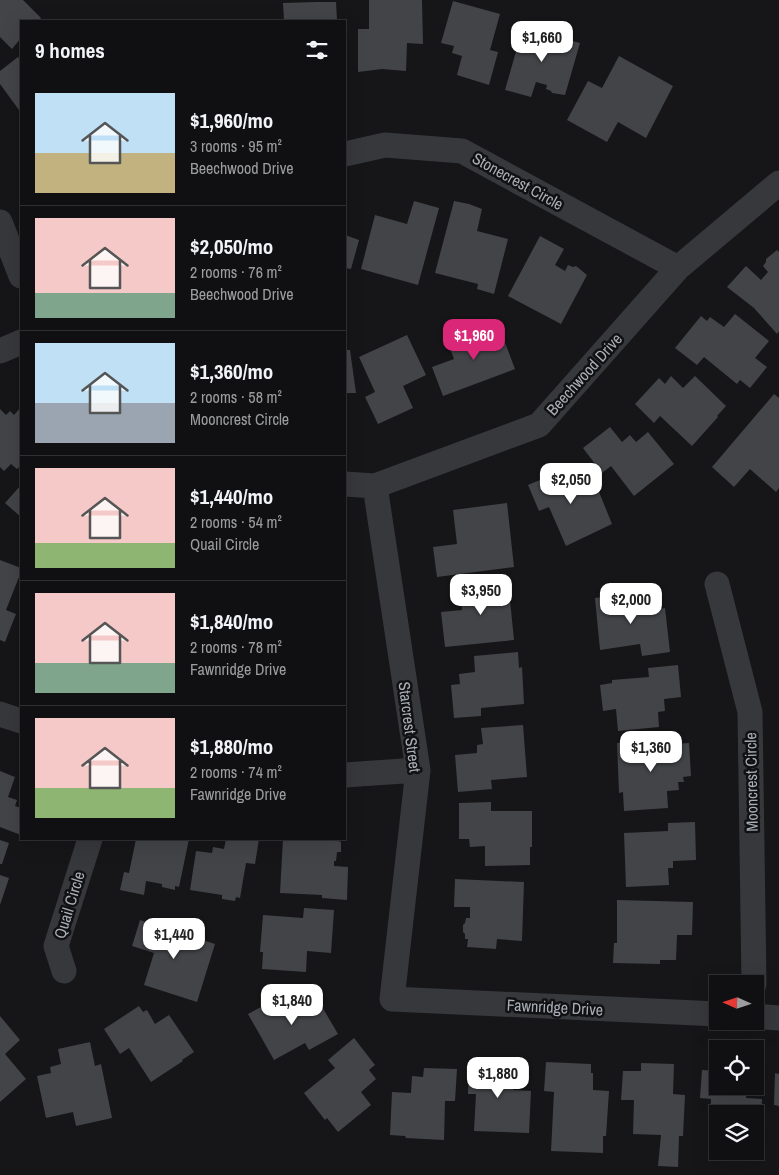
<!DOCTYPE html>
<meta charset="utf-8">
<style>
:root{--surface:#101012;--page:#1e1e20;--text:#f1f3f6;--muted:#9c9d9f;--line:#303032;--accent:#db2777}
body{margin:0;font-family:"Archivo Narrow",sans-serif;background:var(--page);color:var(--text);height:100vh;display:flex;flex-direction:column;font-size:19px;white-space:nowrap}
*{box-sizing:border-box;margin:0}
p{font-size:16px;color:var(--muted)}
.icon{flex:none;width:28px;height:28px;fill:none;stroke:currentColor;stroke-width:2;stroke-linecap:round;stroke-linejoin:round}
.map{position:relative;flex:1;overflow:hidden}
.details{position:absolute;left:20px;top:20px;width:326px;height:820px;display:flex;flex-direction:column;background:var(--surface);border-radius:0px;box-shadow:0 5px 20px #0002,0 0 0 1px var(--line)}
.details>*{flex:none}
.needle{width:32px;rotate:273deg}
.fabs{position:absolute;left:709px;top:975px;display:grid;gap:10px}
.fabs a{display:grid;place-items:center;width:55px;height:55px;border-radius:0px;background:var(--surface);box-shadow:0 5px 20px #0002,0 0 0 1px var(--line);font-size:25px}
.price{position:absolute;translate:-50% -42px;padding:0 11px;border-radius:10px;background:#fff;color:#222;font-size:16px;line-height:32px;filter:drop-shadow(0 1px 2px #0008)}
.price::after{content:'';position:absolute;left:50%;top:30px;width:15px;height:11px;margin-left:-8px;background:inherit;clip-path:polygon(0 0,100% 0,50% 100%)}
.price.selected{background:var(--accent);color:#fff}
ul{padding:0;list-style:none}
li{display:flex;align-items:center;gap:15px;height:125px;padding:0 15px}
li+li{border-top:1px solid var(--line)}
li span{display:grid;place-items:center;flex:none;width:140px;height:100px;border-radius:0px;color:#555}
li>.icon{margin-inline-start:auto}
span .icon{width:60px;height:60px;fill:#fffc;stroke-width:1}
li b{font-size:21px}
h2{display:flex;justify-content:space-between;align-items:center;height:60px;padding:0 15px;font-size:21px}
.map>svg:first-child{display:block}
.building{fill:#434448}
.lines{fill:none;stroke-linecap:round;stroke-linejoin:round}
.minor{stroke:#37383c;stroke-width:25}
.labels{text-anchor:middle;stroke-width:5;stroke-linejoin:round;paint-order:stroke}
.street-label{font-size:16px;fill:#a9aeb7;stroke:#111113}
</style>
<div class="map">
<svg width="779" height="1175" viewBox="0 0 779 1175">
<rect width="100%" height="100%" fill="#161618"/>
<path class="building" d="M 0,0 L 23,0 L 41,18 L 38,21 L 21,21 L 21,38 L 12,49 L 0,37 Z
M 369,0 L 422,0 L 423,44 L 407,43 L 406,71 L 382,69 L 358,72 L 358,29 L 369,29 Z
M 453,1 L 500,14 L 490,50 L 498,52 L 489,85 L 457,75 L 462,56 L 452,53 L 454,46 L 441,43 Z
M 317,2 L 336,2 L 337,21 L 284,21 L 283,3 Z
M 523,27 L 580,43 L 565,95 L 552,93 L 551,91 L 546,89 L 547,85 L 536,82 L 531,97 L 505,90 Z
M 619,56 L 673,86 L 646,138 L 618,122 L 607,142 L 567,120 L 588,81 L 602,88 Z
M 18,57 L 21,61 L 21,108 L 19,110 L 0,84 L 0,71 Z
M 414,201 L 439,208 L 418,285 L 361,269 L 375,215 L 407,224 Z
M 454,201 L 469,204 L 482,209 L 477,231 L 508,239 L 494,294 L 477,289 L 478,284 L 435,273 Z
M 345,235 L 359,240 L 351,269 L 345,268 Z
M 540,236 L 564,249 L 555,265 L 565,271 L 568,265 L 573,267 L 576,266 L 587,275 L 561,324 L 508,296 Z
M 777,250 L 779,252 L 779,331 L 777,334 L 754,308 L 727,287 L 746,266 L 761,280 L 768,272 L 763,266 L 766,262 L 766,259 Z
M 735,314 L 769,341 L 755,358 L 767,367 L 750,388 L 740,380 L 737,384 L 704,357 L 697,365 L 675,348 L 701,316 L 707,321 L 710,317 L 724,327 Z
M 498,324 L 515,369 L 443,396 L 432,367 L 454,359 L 448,343 Z
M 407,335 L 426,375 L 403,386 L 413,408 L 378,424 L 365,397 L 375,392 L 359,357 Z
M 345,350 L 350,350 L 356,393 L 345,393 Z
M 671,376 L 683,388 L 695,376 L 726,406 L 717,416 L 718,417 L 692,446 L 660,416 L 654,423 L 635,404 L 659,378 L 665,384 Z
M 774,394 L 779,398 L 779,488 L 776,492 L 750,469 L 734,487 L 712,467 Z
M 21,407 L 21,465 L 17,469 L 11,464 L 4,471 L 0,467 L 0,409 L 6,415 L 10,411 L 14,415 Z
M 610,427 L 622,442 L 630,435 L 636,442 L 648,432 L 674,464 L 634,496 L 611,466 L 602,473 L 583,448 Z
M 571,467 L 581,488 L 595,482 L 612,524 L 566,546 L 549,507 L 539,511 L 528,485 Z
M 21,485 L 21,517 L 5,503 Z
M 507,503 L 514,567 L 437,577 L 433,547 L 457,544 L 453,510 Z
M 0,560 L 21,568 L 21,572 L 6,610 L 16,614 L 5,642 L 0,640 Z
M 508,580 L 514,640 L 445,647 L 441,612 L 462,610 L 461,600 L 467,599 L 466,584 Z
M 638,592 L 640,608 L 656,606 L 656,610 L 665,608 L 670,652 L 642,656 L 640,644 L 600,650 L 595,598 Z
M 518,652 L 519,668 L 522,667 L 524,704 L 481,708 L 481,716 L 454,718 L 451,685 L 460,684 L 459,674 L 475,672 L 474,656 Z
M 678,665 L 681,697 L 664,699 L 665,711 L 658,712 L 659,727 L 618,731 L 616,709 L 603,711 L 600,685 L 612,683 L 612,680 L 649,677 L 648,668 Z
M 523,725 L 527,777 L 491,780 L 492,789 L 458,792 L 455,755 L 477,753 L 477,745 L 483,744 L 481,728 Z
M 645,741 L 645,746 L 689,743 L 691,776 L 683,777 L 684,782 L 678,782 L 679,790 L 667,791 L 668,808 L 624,811 L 623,792 L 619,793 L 617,743 Z
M 0,771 L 15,777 L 8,797 L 17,800 L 15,806 L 21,808 L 21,835 L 0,827 Z
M 491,802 L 491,811 L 532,811 L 532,847 L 530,847 L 530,865 L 485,866 L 485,846 L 470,847 L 469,839 L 459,839 L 459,803 Z
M 695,822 L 696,860 L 673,861 L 673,868 L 668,868 L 669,885 L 626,887 L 624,833 L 668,831 L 668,823 Z
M 136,839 L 151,841 L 151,839 L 189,839 L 179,887 L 175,886 L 175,890 L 162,887 L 162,884 L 146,881 L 144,895 L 120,890 L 124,872 L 129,873 Z
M 226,839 L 259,839 L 255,864 L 246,863 L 240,898 L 236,897 L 235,901 L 222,899 L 222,895 L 190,890 L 196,851 L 212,853 L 213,847 L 224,849 Z
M 283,839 L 338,839 L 338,841 L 341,842 L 341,852 L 337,852 L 336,861 L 334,861 L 334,866 L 348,867 L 347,900 L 322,898 L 322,895 L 280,893 Z
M 0,840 L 9,843 L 2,864 L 0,864 Z
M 0,875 L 9,878 L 0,905 Z
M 455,879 L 524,882 L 522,941 L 497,939 L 496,949 L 467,947 L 468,939 L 465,939 L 465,934 L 463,932 L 463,925 L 465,923 L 466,918 L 470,918 L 470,907 L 454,907 Z
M 617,900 L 693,902 L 692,935 L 677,935 L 676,960 L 660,960 L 660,964 L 613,963 L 614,943 L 617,943 Z
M 304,908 L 334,910 L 331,953 L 307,951 L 306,972 L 262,969 L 263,952 L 260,952 L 263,915 L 303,918 Z
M 140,920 L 215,944 L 197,1002 L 144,985 L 154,953 L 132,946 Z
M 285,994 L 293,1009 L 297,1006 L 299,1010 L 318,1000 L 338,1034 L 309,1050 L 305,1043 L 274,1060 L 248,1014 Z
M 139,1006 L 143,1012 L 147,1010 L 155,1024 L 169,1015 L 194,1052 L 182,1060 L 183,1061 L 151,1082 L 129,1048 L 120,1054 L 104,1029 Z
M 0,1016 L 20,1040 L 5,1054 L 26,1079 L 0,1102 Z
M 354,1038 L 375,1065 L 369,1070 L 376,1079 L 361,1092 L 371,1105 L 338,1132 L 327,1118 L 325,1120 L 304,1093 L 335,1068 L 328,1060 Z
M 90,1042 L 95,1066 L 101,1064 L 112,1118 L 76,1126 L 73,1112 L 46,1118 L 37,1076 L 51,1073 L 50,1067 L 61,1064 L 58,1049 Z
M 469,1060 L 508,1062 L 507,1085 L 513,1085 L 513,1090 L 531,1091 L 529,1133 L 474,1131 L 476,1094 L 468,1094 Z
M 546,1062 L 591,1064 L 591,1073 L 593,1073 L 593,1090 L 609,1091 L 606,1136 L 603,1136 L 603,1153 L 551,1151 L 554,1092 L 544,1091 Z
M 641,1063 L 674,1064 L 673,1094 L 685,1095 L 683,1136 L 679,1136 L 678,1167 L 658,1166 L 661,1135 L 633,1134 L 634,1100 L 621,1100 L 623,1071 L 641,1071 Z
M 424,1068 L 457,1069 L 455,1101 L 445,1101 L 444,1140 L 406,1138 L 405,1136 L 390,1135 L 392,1092 L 411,1093 L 412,1076 L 423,1077 Z
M 702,1070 L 718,1071 L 718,1086 L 747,1086 L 746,1098 L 762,1099 L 760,1143 L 755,1142 L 755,1114 L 718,1114 L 718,1143 L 709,1143 L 711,1099 L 700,1098 Z
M 775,1073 L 779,1074 L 779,1106 L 774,1105 Z"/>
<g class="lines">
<path class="minor" d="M 345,154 L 385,145 L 462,151 L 678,268
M 0,222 L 21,276
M 0,351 L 21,342
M 345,484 L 375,486 L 539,425 L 678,268 L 779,183
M 375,486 L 418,770 L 392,999 L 718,1014
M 717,584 L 750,712 L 754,984
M 0,714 L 21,721
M 345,775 L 418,770
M 64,971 L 56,946 L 90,839
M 755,1016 L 779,1018"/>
</g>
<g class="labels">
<g class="street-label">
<text transform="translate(518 181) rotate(29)" y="6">Stonecrest Circle</text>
<text transform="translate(584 374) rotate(-48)" y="6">Beechwood Drive</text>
<text transform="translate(410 727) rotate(83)" y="6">Starcrest Street</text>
<text transform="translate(751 782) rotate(-91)" y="6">Mooncrest Circle</text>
<text transform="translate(69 905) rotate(-73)" y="6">Quail Circle</text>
<text transform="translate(555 1007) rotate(3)" y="6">Fawnridge Drive</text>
</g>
</g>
</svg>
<div class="fabs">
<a><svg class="needle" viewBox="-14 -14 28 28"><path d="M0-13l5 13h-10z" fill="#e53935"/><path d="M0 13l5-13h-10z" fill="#9c9d9f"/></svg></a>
<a><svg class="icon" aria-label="locate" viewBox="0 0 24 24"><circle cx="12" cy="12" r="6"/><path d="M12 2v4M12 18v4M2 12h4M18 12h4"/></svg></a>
<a><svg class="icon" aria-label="layers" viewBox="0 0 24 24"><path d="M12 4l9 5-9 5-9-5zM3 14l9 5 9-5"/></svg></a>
</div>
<b class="price" style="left:542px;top:63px">$1,660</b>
<b class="price selected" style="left:474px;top:361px">$1,960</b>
<b class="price" style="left:571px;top:505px">$2,050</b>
<b class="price" style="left:481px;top:616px">$3,950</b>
<b class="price" style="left:631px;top:625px">$2,000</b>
<b class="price" style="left:651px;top:773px">$1,360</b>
<b class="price" style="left:174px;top:960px">$1,440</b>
<b class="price" style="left:292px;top:1026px">$1,840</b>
<b class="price" style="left:498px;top:1099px">$1,880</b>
<section class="details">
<h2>9 homes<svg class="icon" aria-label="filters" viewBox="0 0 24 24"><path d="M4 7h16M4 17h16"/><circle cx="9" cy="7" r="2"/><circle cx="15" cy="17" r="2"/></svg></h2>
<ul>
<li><span style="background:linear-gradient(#bfe0f5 60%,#c2b280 0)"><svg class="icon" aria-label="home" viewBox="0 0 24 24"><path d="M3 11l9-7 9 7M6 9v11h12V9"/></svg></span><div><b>$1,960/mo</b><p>3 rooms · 95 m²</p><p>Beechwood Drive</p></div></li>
<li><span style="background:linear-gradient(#f6c9c9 75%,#7fa58c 0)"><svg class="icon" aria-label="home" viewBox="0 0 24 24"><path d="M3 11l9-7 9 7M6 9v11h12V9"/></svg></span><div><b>$2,050/mo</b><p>2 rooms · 76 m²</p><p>Beechwood Drive</p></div></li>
<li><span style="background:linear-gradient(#bfe0f5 60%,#9aa5b1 0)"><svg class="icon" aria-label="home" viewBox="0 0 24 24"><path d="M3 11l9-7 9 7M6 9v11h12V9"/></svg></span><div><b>$1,360/mo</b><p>2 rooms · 58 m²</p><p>Mooncrest Circle</p></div></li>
<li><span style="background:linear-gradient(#f6c9c9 75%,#8fb573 0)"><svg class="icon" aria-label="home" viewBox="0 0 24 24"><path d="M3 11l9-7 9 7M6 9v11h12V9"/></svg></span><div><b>$1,440/mo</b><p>2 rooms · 54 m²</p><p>Quail Circle</p></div></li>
<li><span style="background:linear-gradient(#f6c9c9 70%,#7fa58c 0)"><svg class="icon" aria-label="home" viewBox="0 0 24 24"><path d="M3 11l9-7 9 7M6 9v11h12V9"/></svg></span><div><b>$1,840/mo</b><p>2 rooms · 78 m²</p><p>Fawnridge Drive</p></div></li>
<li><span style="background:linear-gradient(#f6c9c9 70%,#8fb573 0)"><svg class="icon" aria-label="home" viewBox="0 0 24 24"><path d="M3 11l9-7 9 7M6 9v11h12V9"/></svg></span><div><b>$1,880/mo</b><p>2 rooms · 74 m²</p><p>Fawnridge Drive</p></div></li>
</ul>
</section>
</div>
